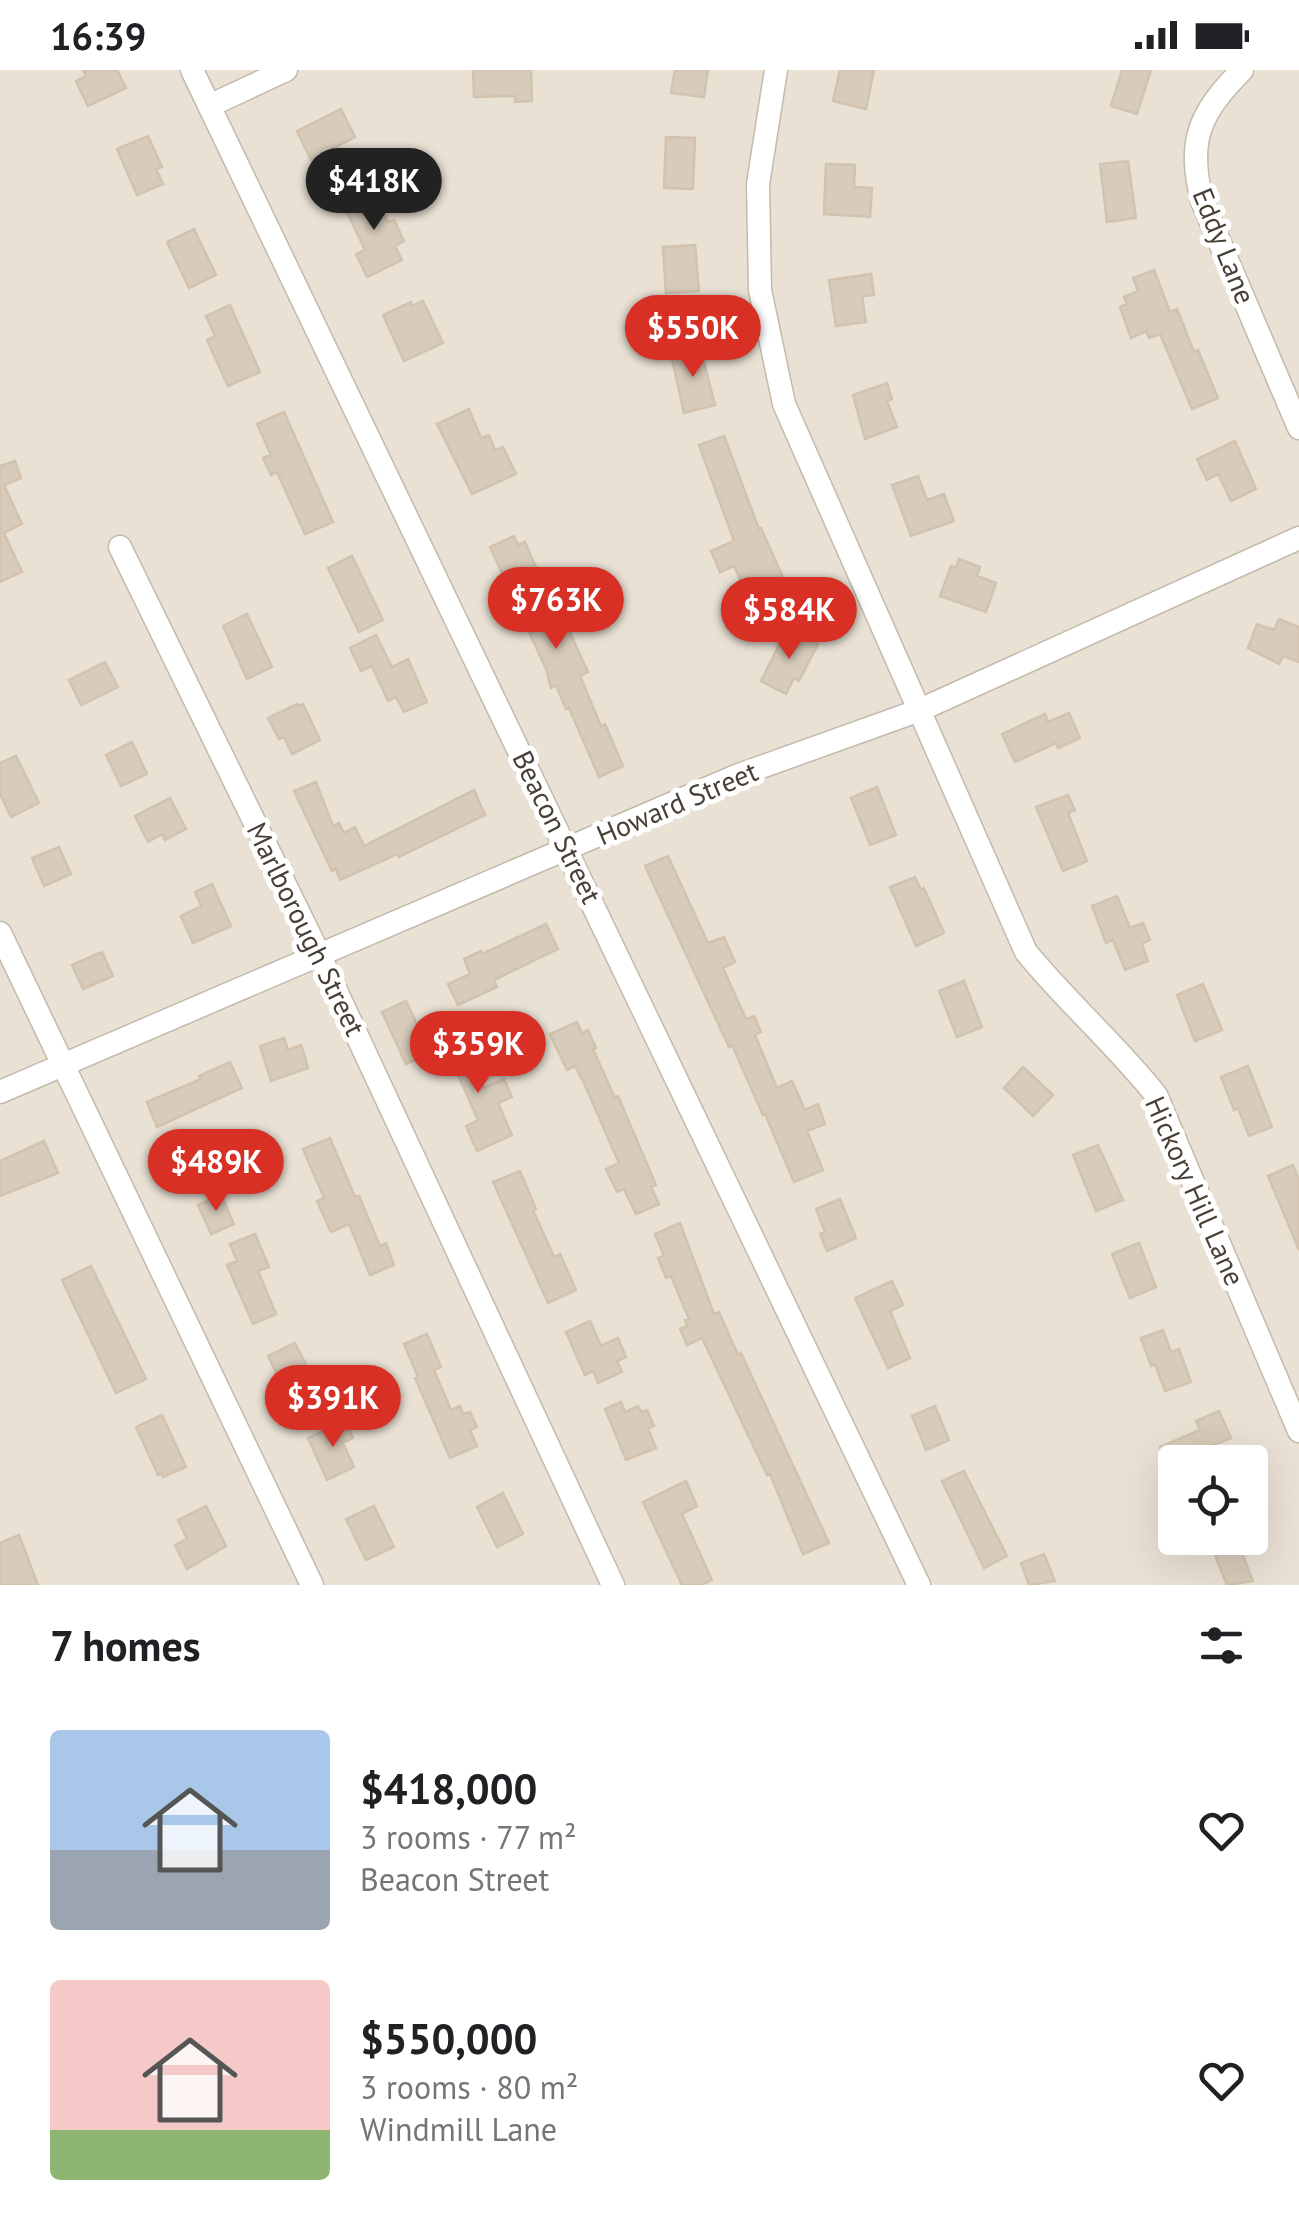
<!DOCTYPE html>
<meta charset="utf-8">
<style>
:root{--surface:#fff;--page:#f6f6f6;--text:#202124;--muted:#757577;--accent:#d93025}
body{margin:0;font-family:"PT Sans",sans-serif;background:var(--page);color:var(--text);height:100vh;display:flex;flex-direction:column;font-size:38px;white-space:nowrap}
*{box-sizing:border-box;margin:0}
p{font-size:32px;color:var(--muted)}
.icon{flex:none;width:55px;height:55px;fill:none;stroke:currentColor;stroke-width:2;stroke-linecap:round;stroke-linejoin:round}
.map{position:relative;height:1515px;overflow:hidden}
.drawer{display:flex;flex-direction:column;background:var(--surface);flex:1}
.drawer>*{flex:none}
.buttons{position:absolute;left:1158px;top:1375px;display:grid;gap:20px}
.buttons a{display:grid;place-items:center;width:110px;height:110px;border-radius:10px;background:var(--surface);box-shadow:0 10px 40px #0002;font-size:50px}
.price{position:absolute;translate:-50% -85px;padding:0 22px;border-radius:35px;background:var(--accent);color:#fff;font-size:32px;line-height:65px;filter:drop-shadow(0 2px 5px #0008)}
.price::after{content:'';position:absolute;left:50%;top:60px;width:30px;height:22px;margin-left:-15px;background:inherit;clip-path:polygon(0 0,100% 0,50% 100%)}
.price.selected{background:#222;color:#fff}
ul{padding:0;list-style:none}
li{display:flex;align-items:center;gap:30px;height:250px;padding:0 50px}
li span{display:grid;place-items:center;flex:none;width:280px;height:200px;border-radius:10px;color:#555}
li>.icon{margin-inline-start:auto}
span .icon{width:120px;height:120px;fill:#fffc;stroke-width:1}
li b{font-size:42px}
h2{display:flex;justify-content:space-between;align-items:center;height:120px;padding:0 50px;font-size:42px}
.status{display:flex;justify-content:space-between;align-items:center;height:70px;padding:0 50px;background:var(--surface);direction:ltr}
.status svg{height:28px;fill:currentColor}
.map>svg:first-child{display:block}
.residential{fill:#e9e1d4;fill-rule:evenodd}
.building{fill:#d7cbbb;stroke:#d2c2ae;stroke-width:2.5}
.lines{fill:none;stroke-linecap:round;stroke-linejoin:round}
.minor-casing{stroke:#c3baab;stroke-width:25}
.minor{stroke:#fff;stroke-width:22}
.labels{text-anchor:middle;stroke-width:10;stroke-linejoin:round;paint-order:stroke}
.street-label{font-size:28px;fill:#484035;stroke:#fff}
</style>
<div class="status"><b>16:39</b><svg viewBox="0 0 49 12"><path d="M0 12V9h3v3zM5 12V6h3v6zM10 12V3h3v9zM15 12V0h3v12zM26 1h20v11H26zM47 4h2v5h-2z"/></svg></div>
<div class="map">
<svg width="1299" height="1515" viewBox="0 0 1299 1515">
<rect width="100%" height="100%" fill="#f4efe6"/>
<path class="residential" d="M 0,0 L 1299,0 L 1299,1515 L 0,1515 ZM 1175,1392 L 1250,1392 L 1250,1468 L 1175,1468 Z"/>
<path class="building" d="M 83,0 L 117,0 L 126,18 L 88,36 L 76,11 L 86,6 Z
M 473,0 L 531,0 L 532,31 L 515,32 L 515,26 L 474,27 Z
M 675,0 L 708,0 L 704,27 L 671,23 Z
M 840,0 L 874,0 L 866,39 L 833,31 Z
M 1122,0 L 1151,0 L 1137,44 L 1111,36 Z
M 341,39 L 355,67 L 311,90 L 297,61 Z
M 148,66 L 162,97 L 156,99 L 163,114 L 137,125 L 117,79 Z
M 666,67 L 695,68 L 693,119 L 664,118 Z
M 1128,91 L 1136,148 L 1107,152 L 1100,94 Z
M 826,94 L 855,95 L 854,117 L 872,118 L 870,147 L 824,144 Z
M 372,119 L 388,152 L 394,150 L 404,171 L 395,176 L 402,190 L 367,207 L 356,184 L 365,180 L 343,134 Z
M 194,159 L 216,205 L 189,218 L 167,172 Z
M 695,175 L 699,221 L 666,223 L 663,177 Z
M 1154,200 L 1170,242 L 1177,239 L 1194,282 L 1198,280 L 1218,328 L 1192,339 L 1160,264 L 1149,268 L 1146,261 L 1131,268 L 1120,237 L 1127,234 L 1124,227 L 1138,221 L 1133,208 Z
M 871,204 L 874,225 L 862,226 L 866,252 L 836,256 L 829,210 Z
M 423,231 L 443,273 L 404,291 L 383,245 L 411,232 L 412,236 Z
M 230,235 L 260,302 L 228,316 L 207,270 L 215,266 L 206,246 Z
M 700,277 L 715,335 L 684,343 L 671,284 Z
M 887,313 L 892,329 L 887,331 L 897,357 L 865,369 L 853,325 Z
M 469,339 L 481,368 L 489,365 L 495,380 L 503,377 L 516,404 L 472,424 L 437,354 Z
M 284,342 L 333,452 L 305,464 L 277,402 L 271,405 L 263,388 L 271,385 L 257,354 Z
M 724,366 L 759,459 L 761,458 L 789,521 L 753,538 L 734,496 L 720,502 L 711,481 L 734,471 L 699,375 Z
M 1235,371 L 1256,419 L 1231,431 L 1218,404 L 1207,410 L 1197,389 Z
M 15,391 L 21,408 L 4,415 L 22,454 L 4,463 L 22,502 L 0,512 L 0,396 Z
M 918,406 L 927,430 L 944,424 L 954,451 L 911,466 L 892,415 Z
M 514,466 L 518,475 L 525,472 L 530,484 L 536,497 L 530,500 L 556,556 L 565,552 L 588,602 L 580,606 L 601,656 L 605,654 L 623,696 L 599,707 L 569,638 L 566,639 L 556,615 L 551,618 L 546,599 L 490,477 Z
M 352,486 L 383,550 L 359,562 L 328,498 Z
M 959,489 L 980,497 L 977,506 L 996,513 L 986,542 L 940,526 L 951,496 L 956,498 Z
M 247,544 L 272,597 L 247,609 L 223,556 Z
M 1279,549 L 1299,557 L 1299,592 L 1283,586 L 1279,594 L 1248,578 L 1257,554 L 1274,560 Z
M 793,562 L 818,574 L 799,611 L 794,608 L 786,624 L 761,611 L 782,569 L 788,572 Z
M 376,565 L 392,597 L 408,589 L 427,632 L 404,642 L 396,627 L 388,631 L 372,596 L 361,601 L 350,578 Z
M 105,592 L 118,617 L 81,635 L 69,610 Z
M 297,634 L 298,636 L 303,634 L 320,670 L 292,684 L 284,667 L 279,669 L 268,648 Z
M 1069,643 L 1080,668 L 1058,678 L 1056,673 L 1015,692 L 1002,664 L 1045,644 L 1048,652 Z
M 132,672 L 147,704 L 121,716 L 106,685 Z
M 16,686 L 39,733 L 11,747 L 0,724 L 0,693 Z
M 316,712 L 333,756 L 339,753 L 344,763 L 355,757 L 364,776 L 474,720 L 485,745 L 399,787 L 397,784 L 340,810 L 336,799 L 332,801 L 294,721 Z
M 877,717 L 896,765 L 870,775 L 851,728 Z
M 1068,725 L 1075,740 L 1068,743 L 1087,791 L 1063,801 L 1036,737 Z
M 170,728 L 186,759 L 165,770 L 162,764 L 148,772 L 135,746 Z
M 59,777 L 71,804 L 44,816 L 32,788 Z
M 668,786 L 708,873 L 724,867 L 735,892 L 723,898 L 746,949 L 754,946 L 761,962 L 755,965 L 777,1018 L 792,1011 L 805,1040 L 818,1034 L 825,1054 L 807,1061 L 823,1100 L 794,1112 L 765,1044 L 763,1045 L 732,975 L 729,977 L 645,796 Z
M 915,807 L 921,820 L 924,818 L 944,863 L 916,876 L 890,817 Z
M 212,814 L 231,856 L 193,873 L 181,846 L 201,836 L 195,822 Z
M 1117,826 L 1130,858 L 1143,853 L 1150,870 L 1142,874 L 1148,891 L 1125,900 L 1113,870 L 1106,873 L 1092,836 Z
M 546,854 L 558,879 L 494,910 L 497,917 L 458,935 L 448,914 L 470,904 L 464,889 L 481,881 L 482,884 Z
M 102,882 L 113,906 L 83,919 L 72,895 Z
M 964,911 L 982,957 L 957,967 L 939,921 Z
M 1203,914 L 1222,960 L 1195,971 L 1177,925 Z
M 406,931 L 431,983 L 406,994 L 382,942 Z
M 577,952 L 582,963 L 588,960 L 596,978 L 593,979 L 615,1028 L 618,1026 L 656,1115 L 651,1117 L 659,1134 L 636,1144 L 624,1119 L 617,1122 L 606,1099 L 619,1093 L 584,1013 L 575,996 L 567,1000 L 550,964 Z
M 461,967 L 484,1018 L 504,1009 L 512,1027 L 498,1033 L 512,1065 L 477,1081 L 466,1056 L 478,1050 L 454,996 L 445,1000 L 436,978 Z
M 284,968 L 288,980 L 301,975 L 308,998 L 271,1011 L 260,976 Z
M 230,992 L 242,1018 L 157,1057 L 147,1032 L 201,1009 L 199,1006 Z
M 1248,996 L 1272,1057 L 1249,1066 L 1238,1038 L 1234,1040 L 1221,1007 Z
M 1023,997 L 1053,1025 L 1033,1046 L 1004,1018 Z
M 330,1068 L 355,1127 L 359,1126 L 380,1176 L 386,1173 L 394,1195 L 370,1205 L 349,1154 L 331,1162 L 317,1131 L 324,1128 L 303,1079 Z
M 44,1071 L 58,1103 L 0,1126 L 0,1091 Z
M 1098,1075 L 1123,1130 L 1096,1141 L 1073,1085 Z
M 1293,1095 L 1299,1110 L 1299,1180 L 1268,1106 Z
M 520,1101 L 536,1139 L 533,1140 L 554,1187 L 560,1184 L 576,1220 L 548,1233 L 493,1112 Z
M 221,1125 L 234,1154 L 211,1164 L 198,1135 Z
M 840,1129 L 856,1168 L 827,1181 L 820,1164 L 825,1162 L 816,1139 Z
M 680,1153 L 714,1244 L 719,1242 L 738,1285 L 741,1283 L 829,1473 L 803,1484 L 770,1404 L 767,1405 L 702,1268 L 687,1275 L 680,1259 L 687,1256 L 685,1250 L 689,1249 L 671,1206 L 666,1208 L 658,1188 L 664,1186 L 655,1164 Z
M 255,1164 L 269,1197 L 258,1201 L 276,1244 L 253,1254 L 227,1195 L 237,1191 L 230,1174 Z
M 1139,1173 L 1156,1217 L 1130,1228 L 1112,1184 Z
M 91,1196 L 146,1309 L 116,1323 L 62,1210 Z
M 892,1211 L 903,1235 L 890,1241 L 910,1288 L 888,1298 L 855,1228 Z
M 590,1251 L 601,1276 L 618,1268 L 626,1287 L 617,1291 L 622,1302 L 598,1313 L 593,1301 L 585,1305 L 566,1262 Z
M 1163,1260 L 1171,1282 L 1179,1279 L 1191,1312 L 1165,1321 L 1155,1294 L 1151,1296 L 1141,1268 Z
M 427,1264 L 441,1297 L 434,1300 L 451,1340 L 460,1336 L 463,1344 L 470,1342 L 477,1357 L 470,1360 L 477,1376 L 450,1388 L 415,1308 L 418,1307 L 404,1274 Z
M 295,1273 L 316,1314 L 288,1328 L 268,1286 Z
M 621,1332 L 625,1342 L 638,1336 L 641,1342 L 647,1340 L 654,1356 L 648,1359 L 656,1378 L 626,1390 L 605,1339 Z
M 935,1336 L 949,1370 L 926,1380 L 912,1346 Z
M 1219,1341 L 1231,1368 L 1211,1376 L 1218,1392 L 1166,1392 L 1160,1377 L 1200,1360 L 1196,1351 Z
M 162,1345 L 186,1397 L 163,1407 L 161,1403 L 158,1405 L 136,1357 Z
M 345,1351 L 353,1368 L 343,1373 L 354,1397 L 327,1410 L 308,1368 Z
M 964,1401 L 1007,1486 L 984,1498 L 942,1411 Z
M 686,1411 L 697,1436 L 682,1444 L 712,1510 L 701,1515 L 682,1515 L 643,1432 Z
M 503,1423 L 523,1464 L 497,1477 L 477,1437 Z
M 206,1436 L 226,1476 L 187,1499 L 175,1475 L 187,1469 L 178,1450 Z
M 374,1436 L 394,1477 L 366,1490 L 346,1449 Z
M 19,1465 L 38,1515 L 0,1515 L 0,1473 Z
M 1208,1468 L 1236,1468 L 1253,1511 L 1227,1515 Z
M 1044,1484 L 1055,1511 L 1029,1515 L 1021,1493 Z"/>
<g class="lines">
<g class="minor-casing">
<path id="minor" d="M 192,0 L 919,1515
M 776,0 L 758,114 L 760,220 L 784,334 L 1026,882 C 1067,932 1116,975 1156,1025 L 1299,1361
M 1242,0 C 1199,44 1187,70 1202,131 L 1299,358
M 209,36 L 286,0
M 120,477 L 319,884 L 613,1515
M 0,863 L 312,1515
M 0,1022 L 736,706 L 920,640 L 1299,468"/>
</g>
<use href="#minor" class="minor"/>
</g>
<g class="labels">
<g class="street-label">
<text transform="translate(1224 176) rotate(68)" y="10">Eddy Lane</text>
<text transform="translate(677 733) rotate(-23)" y="10">Howard Street</text>
<text transform="translate(557 757) rotate(64)" y="10">Beacon Street</text>
<text transform="translate(306 859) rotate(64)" y="10">Marlborough Street</text>
<text transform="translate(1195 1121) rotate(66)" y="10">Hickory Hill Lane</text>
</g>
</g>
</svg>
<div class="buttons">
<a><svg class="icon" aria-label="locate" viewBox="0 0 24 24"><circle cx="12" cy="12" r="6"/><path d="M12 2v4M12 18v4M2 12h4M18 12h4"/></svg></a>
</div>
<b class="price selected" style="left:374px;top:163px">$418K</b>
<b class="price" style="left:693px;top:310px">$550K</b>
<b class="price" style="left:556px;top:582px">$763K</b>
<b class="price" style="left:789px;top:592px">$584K</b>
<b class="price" style="left:478px;top:1026px">$359K</b>
<b class="price" style="left:216px;top:1144px">$489K</b>
<b class="price" style="left:333px;top:1380px">$391K</b>
</div>
<section class="drawer">
<h2>7 homes<svg class="icon" aria-label="filters" viewBox="0 0 24 24"><path d="M4 7h16M4 17h16"/><circle cx="9" cy="7" r="2"/><circle cx="15" cy="17" r="2"/></svg></h2>
<ul>
<li><span style="background:linear-gradient(#a9c7e8 60%,#9aa5b1 0)"><svg class="icon" aria-label="home" viewBox="0 0 24 24"><path d="M3 11l9-7 9 7M6 9v11h12V9"/></svg></span><div><b>$418,000</b><p>3 rooms · 77 m²</p><p>Beacon Street</p></div><svg class="icon" aria-label="heart" viewBox="0 0 24 24"><path d="M12 20l-8-8c-3-5 5-10 8-4 3-6 11-1 8 4z"/></svg></li>
<li><span style="background:linear-gradient(#f6c9c9 75%,#8fb573 0)"><svg class="icon" aria-label="home" viewBox="0 0 24 24"><path d="M3 11l9-7 9 7M6 9v11h12V9"/></svg></span><div><b>$550,000</b><p>3 rooms · 80 m²</p><p>Windmill Lane</p></div><svg class="icon" aria-label="heart" viewBox="0 0 24 24"><path d="M12 20l-8-8c-3-5 5-10 8-4 3-6 11-1 8 4z"/></svg></li>
</ul>
</section>
